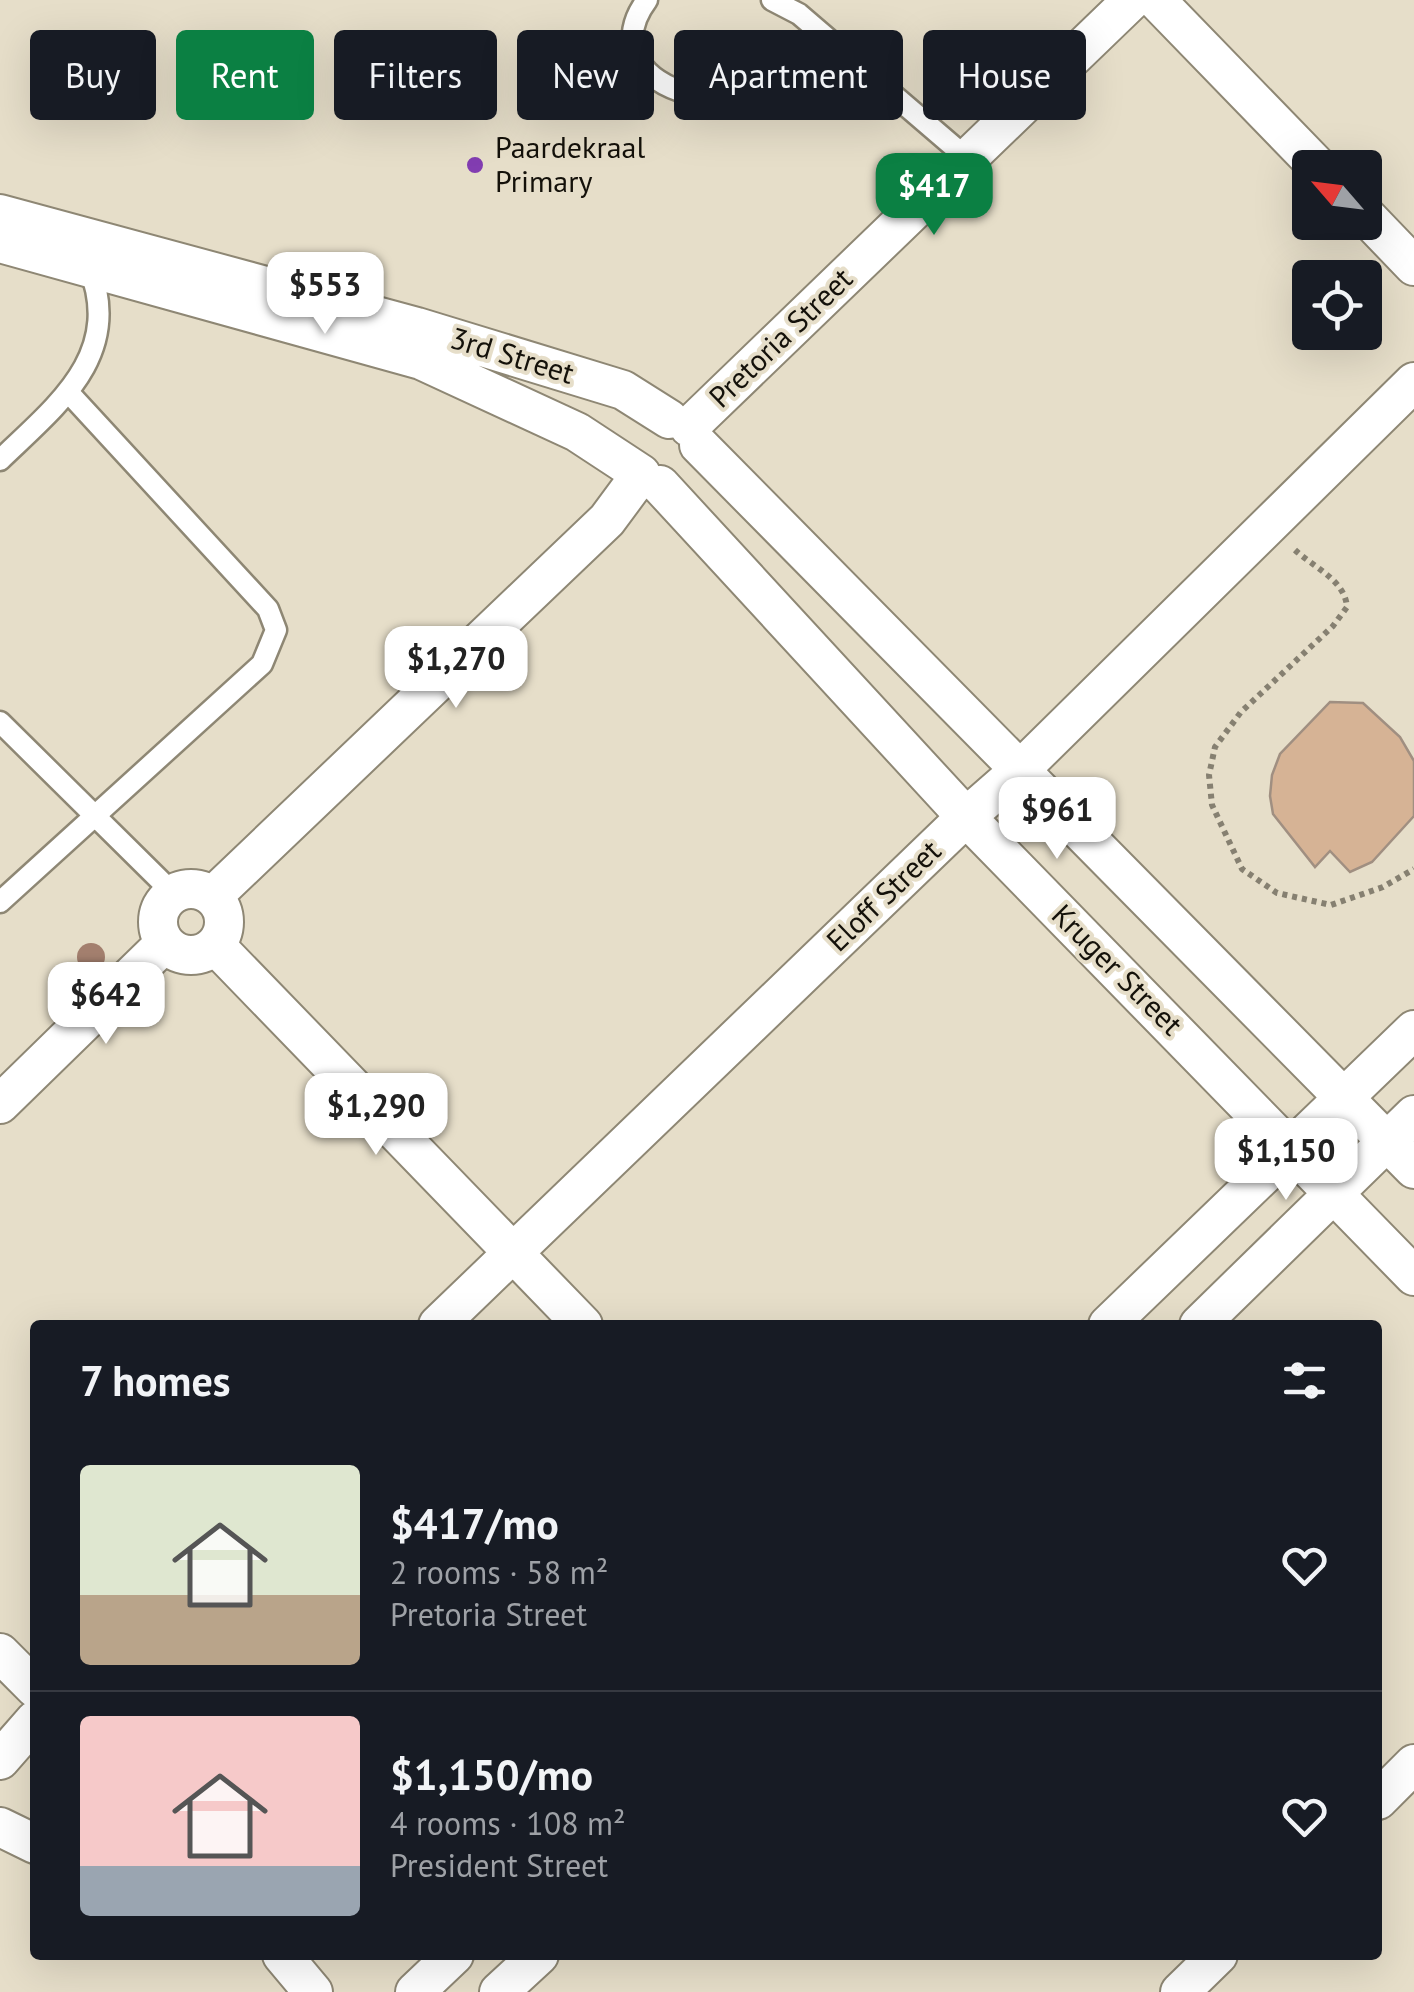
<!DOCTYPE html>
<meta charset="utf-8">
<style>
:root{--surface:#171b24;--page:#20242c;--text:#f1f3f6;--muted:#9ea1a6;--line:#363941;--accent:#0b8043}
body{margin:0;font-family:"PT Sans",sans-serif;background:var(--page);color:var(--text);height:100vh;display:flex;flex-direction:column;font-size:38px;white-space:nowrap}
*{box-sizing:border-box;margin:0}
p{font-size:32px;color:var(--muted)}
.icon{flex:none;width:55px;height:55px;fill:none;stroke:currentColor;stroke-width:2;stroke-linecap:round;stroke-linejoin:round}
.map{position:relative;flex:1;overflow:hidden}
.sheet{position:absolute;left:30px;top:1320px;width:1352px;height:640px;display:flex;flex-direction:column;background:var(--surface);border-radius:10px;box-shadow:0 10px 40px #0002}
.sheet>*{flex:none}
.hud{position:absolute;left:30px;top:30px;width:1355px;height:90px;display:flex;gap:20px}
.needle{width:65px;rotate:298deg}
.buttons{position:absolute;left:1292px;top:150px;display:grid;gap:20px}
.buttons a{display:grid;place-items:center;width:90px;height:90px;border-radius:10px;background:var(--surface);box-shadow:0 10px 40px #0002;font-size:50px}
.price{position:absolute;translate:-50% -85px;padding:0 22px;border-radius:20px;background:#fff;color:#222;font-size:32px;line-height:65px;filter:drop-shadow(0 2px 5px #0008)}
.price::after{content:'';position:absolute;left:50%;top:60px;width:30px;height:22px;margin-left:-15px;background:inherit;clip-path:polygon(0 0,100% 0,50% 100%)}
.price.active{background:var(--accent);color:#fff}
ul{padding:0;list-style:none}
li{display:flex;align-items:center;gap:30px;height:250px;padding:0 50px}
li+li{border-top:2px solid var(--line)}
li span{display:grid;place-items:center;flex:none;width:280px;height:200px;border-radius:10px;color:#555}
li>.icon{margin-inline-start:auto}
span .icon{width:120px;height:120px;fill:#fffc;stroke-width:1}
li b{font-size:42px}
h2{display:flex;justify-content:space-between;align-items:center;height:120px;padding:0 50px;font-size:42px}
.pill{padding:0 35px;border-radius:10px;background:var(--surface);box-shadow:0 10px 40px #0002;font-size:35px;line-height:90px}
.pill.active{background:var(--accent);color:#fff}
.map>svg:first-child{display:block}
.building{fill:#d6b395;stroke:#a08f81;stroke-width:2.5}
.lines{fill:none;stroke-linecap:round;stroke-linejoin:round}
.service-casing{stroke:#8e8774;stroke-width:25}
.minor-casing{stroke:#8e8774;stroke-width:42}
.path{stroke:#868071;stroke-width:6;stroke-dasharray:5 5;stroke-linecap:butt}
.service{stroke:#fff;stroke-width:20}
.minor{stroke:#fff;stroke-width:38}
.tree{fill:#a37f6e}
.poi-dot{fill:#823db1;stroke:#e6dec9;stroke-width:4}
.labels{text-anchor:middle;stroke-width:8;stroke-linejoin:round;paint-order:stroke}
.poi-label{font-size:30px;fill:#14110a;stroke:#e6dec9;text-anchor:start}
.street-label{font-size:30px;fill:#14110a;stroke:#e6dec9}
</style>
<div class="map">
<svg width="1414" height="1992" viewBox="0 0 1414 1992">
<rect width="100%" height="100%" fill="#e6dec9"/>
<path class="building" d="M 1330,702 L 1363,703 L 1400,737 L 1414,761 L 1414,816 L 1372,862 L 1350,872 L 1330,851 L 1315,867 L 1273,814 L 1270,796 L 1272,775 L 1280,754 Z"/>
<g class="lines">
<g class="service-casing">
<path id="service" d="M 647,0 C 617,40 637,76 680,91 L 816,53 L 844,51
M 772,0 L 799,14 L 968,159
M 0,460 C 57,405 124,355 89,267
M 0,722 L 173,893
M 0,902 L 262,664 L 276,630 L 268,609 L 69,393"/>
</g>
<g class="minor-casing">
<path id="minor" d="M 1156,0 L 1319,168
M 0,214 L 417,327 L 623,390 L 669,419
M 1365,215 L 1414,266
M 0,243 L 421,360 L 577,432 L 641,474 L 607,520 L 213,896
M 689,427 L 1132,0
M 699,445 L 1414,1169
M 660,485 L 966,817 L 1414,1276
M158 922a33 33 0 1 1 66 0a33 33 0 1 1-66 0Z
M 215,945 L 583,1325
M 0,1104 L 165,943
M 438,1325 L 966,817 L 1021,769 L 1414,382
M 1108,1325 L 1414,1030
M 1199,1325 L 1414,1115
M 0,1653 L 35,1688
M 0,1760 L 35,1720
M 1378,1800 L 1414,1764
M 0,1827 L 35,1844
M 282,1955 L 313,1992
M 415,1992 L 454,1955
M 499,1992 L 539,1955
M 1180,1992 L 1218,1955"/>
</g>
<path class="path" d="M 1295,550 C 1313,567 1345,580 1347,607 L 1333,626 L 1241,712 L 1215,747 L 1209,775 L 1212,805 L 1242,869 L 1277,893 L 1331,905 L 1383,887 L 1414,869"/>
<use href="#service" class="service"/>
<use href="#minor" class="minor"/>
</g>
<circle class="tree" cx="91" cy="957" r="14"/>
<circle class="poi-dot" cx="475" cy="165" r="10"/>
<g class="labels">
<g class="poi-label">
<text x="495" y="158">Paardekraal<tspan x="495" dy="34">Primary</tspan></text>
</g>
<g class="street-label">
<text transform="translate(781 338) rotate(-44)" y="10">Pretoria Street</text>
<text transform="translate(512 356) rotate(17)" y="10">3rd Street</text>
<text transform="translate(884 896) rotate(-44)" y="10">Eloff Street</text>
<text transform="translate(1117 970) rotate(45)" y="10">Kruger Street</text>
</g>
</g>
</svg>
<div class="buttons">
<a><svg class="needle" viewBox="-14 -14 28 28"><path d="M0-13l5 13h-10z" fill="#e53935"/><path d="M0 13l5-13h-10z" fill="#9ea1a6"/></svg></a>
<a><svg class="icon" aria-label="locate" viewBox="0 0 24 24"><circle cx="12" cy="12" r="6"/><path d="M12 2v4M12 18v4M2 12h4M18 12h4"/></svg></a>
</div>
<b class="price active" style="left:934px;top:238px">$417</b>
<b class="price" style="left:325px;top:337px">$553</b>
<b class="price" style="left:456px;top:711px">$1,270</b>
<b class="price" style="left:1057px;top:862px">$961</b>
<b class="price" style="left:106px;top:1047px">$642</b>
<b class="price" style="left:376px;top:1158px">$1,290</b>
<b class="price" style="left:1286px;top:1203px">$1,150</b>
<div class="hud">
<a class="pill">Buy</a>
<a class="pill active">Rent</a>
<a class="pill">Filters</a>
<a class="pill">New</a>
<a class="pill">Apartment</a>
<a class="pill">House</a>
</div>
<section class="sheet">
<h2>7 homes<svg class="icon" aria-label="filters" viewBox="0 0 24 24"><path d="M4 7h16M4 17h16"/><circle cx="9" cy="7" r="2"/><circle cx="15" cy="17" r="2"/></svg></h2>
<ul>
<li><span style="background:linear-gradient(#dfe7d0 65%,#b9a48a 0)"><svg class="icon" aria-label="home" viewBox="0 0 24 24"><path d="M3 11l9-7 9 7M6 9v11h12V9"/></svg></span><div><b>$417/mo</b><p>2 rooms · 58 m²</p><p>Pretoria Street</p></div><svg class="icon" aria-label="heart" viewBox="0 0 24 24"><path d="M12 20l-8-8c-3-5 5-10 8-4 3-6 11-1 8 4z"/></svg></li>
<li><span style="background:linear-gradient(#f6c9c9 75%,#9aa5b1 0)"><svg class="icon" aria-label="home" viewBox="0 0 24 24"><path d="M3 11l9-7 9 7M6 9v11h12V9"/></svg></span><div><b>$1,150/mo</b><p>4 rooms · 108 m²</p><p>President Street</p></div><svg class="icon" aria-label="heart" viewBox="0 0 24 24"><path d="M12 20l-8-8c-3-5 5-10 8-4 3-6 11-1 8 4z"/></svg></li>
</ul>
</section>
</div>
